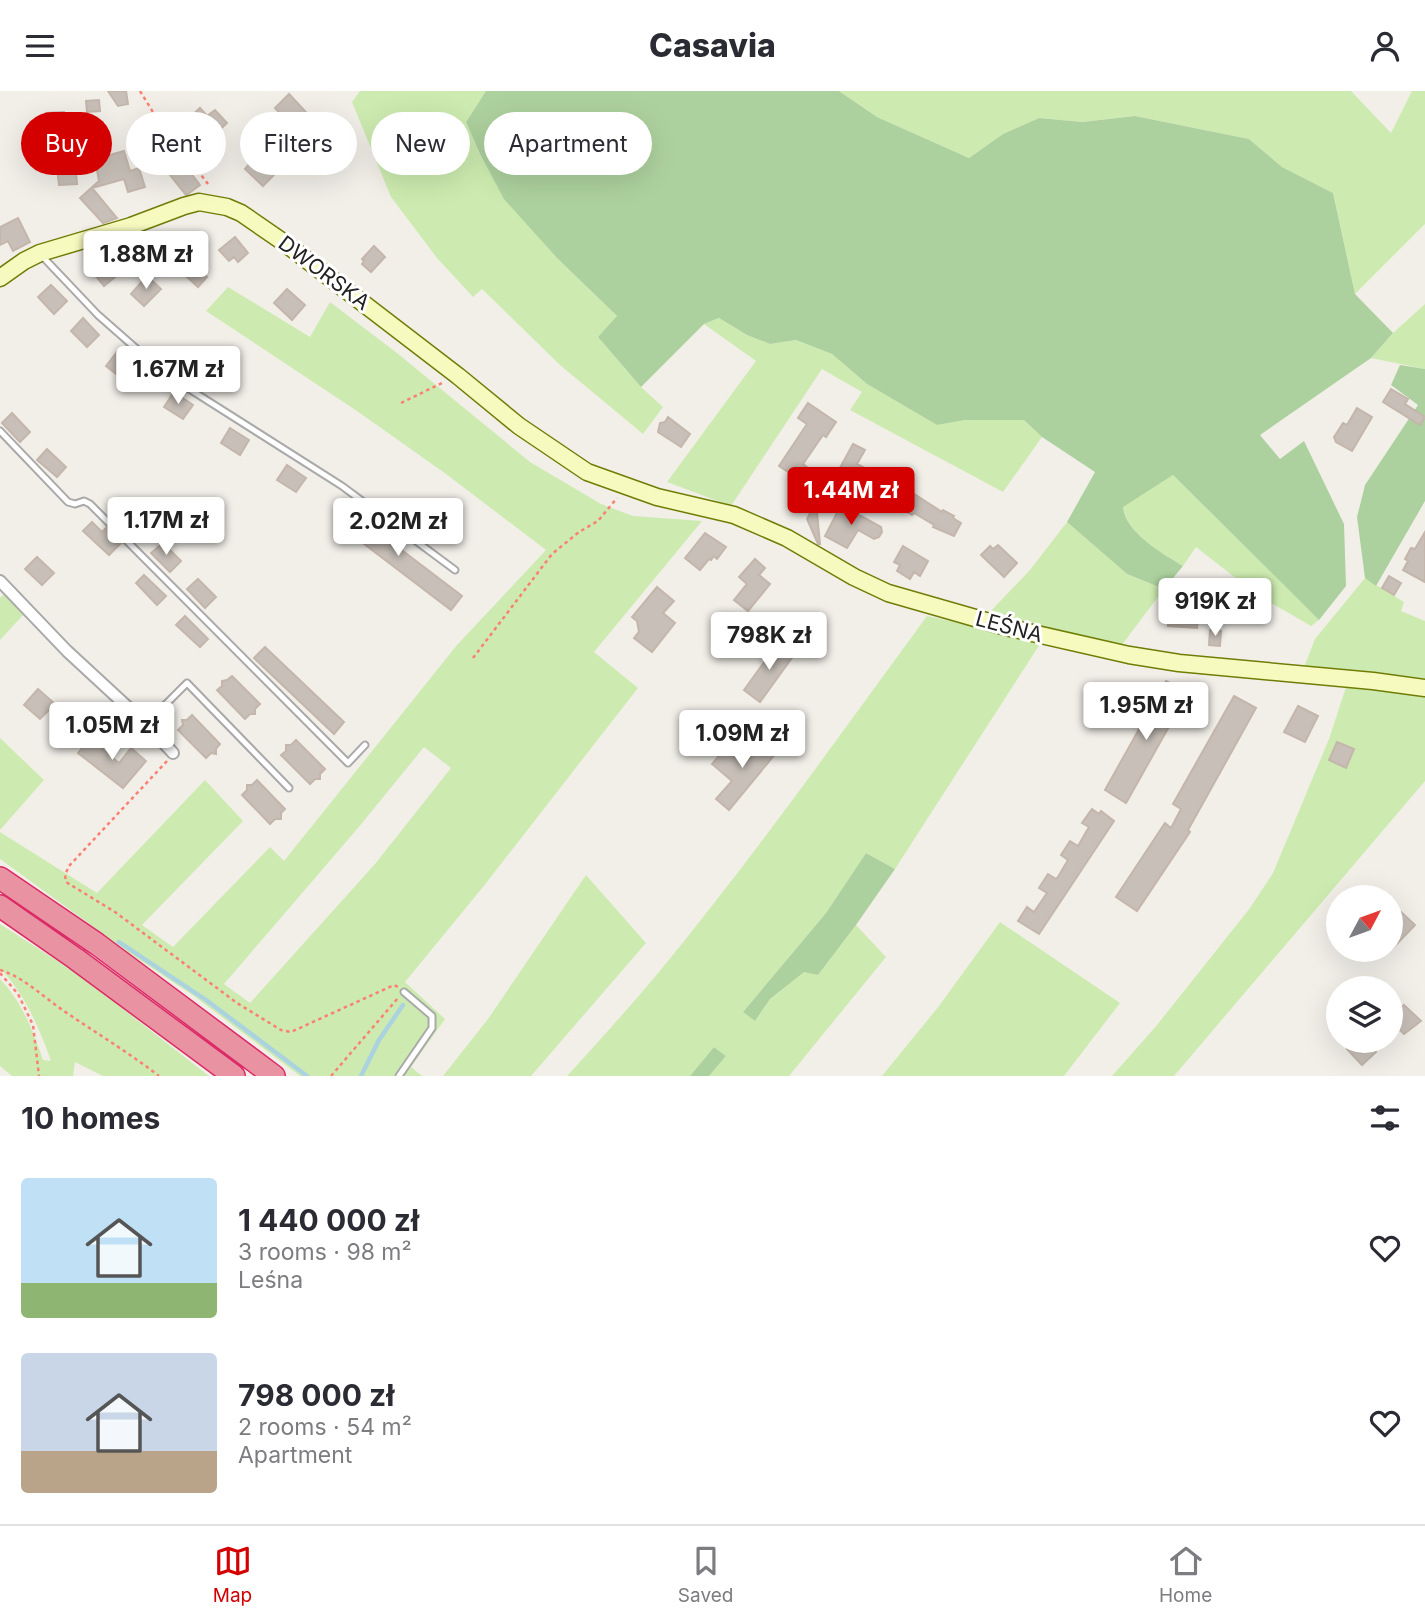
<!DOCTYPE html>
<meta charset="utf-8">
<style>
:root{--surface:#fff;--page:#f7f7f7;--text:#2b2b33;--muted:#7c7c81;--line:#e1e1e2;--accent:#d40000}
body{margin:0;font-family:Inter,sans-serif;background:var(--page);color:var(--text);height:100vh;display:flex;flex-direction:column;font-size:26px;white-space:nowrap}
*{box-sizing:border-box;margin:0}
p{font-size:23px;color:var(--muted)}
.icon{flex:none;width:38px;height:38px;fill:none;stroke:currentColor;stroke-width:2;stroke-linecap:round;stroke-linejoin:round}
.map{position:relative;height:985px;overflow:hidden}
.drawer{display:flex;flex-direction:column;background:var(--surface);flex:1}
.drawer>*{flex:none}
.hud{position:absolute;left:21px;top:21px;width:700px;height:63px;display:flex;gap:14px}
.needle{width:46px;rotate:49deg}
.buttons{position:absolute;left:1326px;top:794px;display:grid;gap:14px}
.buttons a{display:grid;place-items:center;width:77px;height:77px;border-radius:50%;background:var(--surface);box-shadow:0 7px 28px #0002;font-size:35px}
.price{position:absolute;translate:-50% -60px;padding:0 16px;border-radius:7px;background:#fff;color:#222;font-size:23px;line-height:46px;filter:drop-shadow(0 2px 4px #0008)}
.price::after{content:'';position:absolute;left:50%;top:42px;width:21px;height:16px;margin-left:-10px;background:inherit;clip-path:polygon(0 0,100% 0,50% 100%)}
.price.active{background:var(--accent);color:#fff}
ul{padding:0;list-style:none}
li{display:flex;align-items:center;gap:21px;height:175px;padding:0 21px}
li span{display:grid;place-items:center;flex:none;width:196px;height:140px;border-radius:7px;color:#555}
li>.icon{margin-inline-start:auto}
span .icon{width:84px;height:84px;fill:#fffc;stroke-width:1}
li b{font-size:30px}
h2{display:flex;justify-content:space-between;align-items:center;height:84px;padding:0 21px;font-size:30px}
.pill{padding:0 24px;border-radius:32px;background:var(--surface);box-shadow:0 7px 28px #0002;font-size:24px;line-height:63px}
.pill.active{background:var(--accent);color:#fff}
header{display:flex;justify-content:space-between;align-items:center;height:91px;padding:0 21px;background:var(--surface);font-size:32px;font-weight:800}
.menu{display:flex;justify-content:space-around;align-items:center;height:98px;border-top:2px solid var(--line);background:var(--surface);font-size:19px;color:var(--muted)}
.menu a{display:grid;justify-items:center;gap:4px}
.menu .active{color:var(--accent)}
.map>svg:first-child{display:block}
.grass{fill:#cdebb0;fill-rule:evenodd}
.forest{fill:#add19e}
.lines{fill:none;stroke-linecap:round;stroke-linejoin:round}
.stream{stroke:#aad3df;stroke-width:4.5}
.building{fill:#c7bfb8;stroke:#c4b6ab;stroke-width:2}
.lane-casing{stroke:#a9a9a9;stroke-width:9}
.street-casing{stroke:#a9a9a9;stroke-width:14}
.secondary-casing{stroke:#707d05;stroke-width:19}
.highway-casing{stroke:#dc2a67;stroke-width:24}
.path{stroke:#fa8072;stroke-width:2.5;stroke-dasharray:3.5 3.5;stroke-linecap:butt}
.lane{stroke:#fff;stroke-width:5}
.street{stroke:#fff;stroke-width:10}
.secondary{stroke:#f7fabf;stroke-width:16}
.highway{stroke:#e892a2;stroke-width:21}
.labels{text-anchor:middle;stroke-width:6;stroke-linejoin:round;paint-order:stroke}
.street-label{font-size:21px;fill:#222;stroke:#fff}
</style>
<header><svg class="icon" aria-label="menu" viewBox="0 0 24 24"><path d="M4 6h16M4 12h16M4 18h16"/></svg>Casavia<svg class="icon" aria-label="person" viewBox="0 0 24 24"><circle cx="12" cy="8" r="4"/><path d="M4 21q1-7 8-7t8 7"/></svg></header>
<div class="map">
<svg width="1425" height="985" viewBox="0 0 1425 985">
<rect width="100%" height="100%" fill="#f2efe9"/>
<path class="grass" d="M 360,0 L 486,0 L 466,31 L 480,63 L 505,108 L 557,167 L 618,226 L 598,246 L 641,296 L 663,316 L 643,343 L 560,274 L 482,198 L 473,206 L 437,167 L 391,106 L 352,11 Z
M 839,0 L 1351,0 L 1391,42 L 1412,0 L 1425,0 L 1425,133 L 1355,203 L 1333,102 L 1282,76 L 1249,48 L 1135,25 L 1082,31 L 1039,27 L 1003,43 L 969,67 L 877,26 Z
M 228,196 L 310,246 L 330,211 L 397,262 L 530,371 L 601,413 L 633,425 L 702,430 L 594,561 L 638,597 L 483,796 L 405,891 L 445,928 L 411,976 L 422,985 L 300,985 L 194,905 L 132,864 L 0,768 L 0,741 L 97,802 L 205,689 L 243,730 L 142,834 L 173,856 L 270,756 L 284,770 L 457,554 L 546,459 L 446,383 L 357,320 L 206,220 ZM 424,656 L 451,677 L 375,773 L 250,912 L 224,893 L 358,737 Z
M 1425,213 L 1425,278 L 1371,267 L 1393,242 Z
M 719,227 L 747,244 L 770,253 L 796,249 L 832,263 L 867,293 L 937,334 L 965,329 L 1024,329 L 1042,346 L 1003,401 L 850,319 L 862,301 L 822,278 L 731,415 L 667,391 L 756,270 L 704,233 Z
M 1173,384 L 1319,529 L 1311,535 L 1256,503 L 1196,456 L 1183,475 C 1163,463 1125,441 1123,415 Z
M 1067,431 L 1127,483 L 1164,498 L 1121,555 L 987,524 L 1030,479 Z
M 1365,487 L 1404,511 L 1401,520 L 1425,530 L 1425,591 L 1304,576 L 1315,548 Z
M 5,502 L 24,523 L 0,549 L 0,507 Z
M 927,525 L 984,537 L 1040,553 L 895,778 L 866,762 L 826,822 L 743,921 L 755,930 L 770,908 L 804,880 L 818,884 L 856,834 L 886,866 L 789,985 L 709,985 L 726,965 L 714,956 L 690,985 L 567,985 C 598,951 629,917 659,881 C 753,767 839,645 927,525 Z
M 1346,596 L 1425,605 L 1425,690 L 1174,985 L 1112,985 L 1157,934 L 1250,817 L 1273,782 L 1329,648 Z
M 0,647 L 44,689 L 0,739 Z
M 586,784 L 646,852 L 531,985 L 443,985 L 488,928 Z
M 1000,831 L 1120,912 L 1064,985 L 882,985 L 939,915 Z
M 0,833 L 81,885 L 209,985 L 103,985 L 75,971 L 73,985 L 12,985 L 0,975 L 0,888 C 22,911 33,939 43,969 L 51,970 C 39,936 25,904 0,877 Z"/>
<path class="forest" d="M 486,0 L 839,0 L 877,26 L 969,67 L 1003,43 L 1039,27 L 1082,31 L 1135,25 L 1249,48 L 1282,76 L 1333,102 L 1355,203 L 1393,242 L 1371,267 L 1260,344 L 1280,368 L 1304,350 L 1344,433 L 1346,495 L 1319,529 L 1173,384 L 1123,416 C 1125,441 1163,463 1183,475 L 1164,498 L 1127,483 L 1067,431 L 1095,381 L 1042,346 L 1024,329 L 965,329 L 937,334 L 867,293 L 832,263 L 796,249 L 770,253 L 747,244 L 719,227 L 704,233 L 641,296 L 598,246 L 617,225 L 557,167 L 504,108 L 480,63 L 466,31 Z
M 1400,274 L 1425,278 L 1425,410 L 1376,495 L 1365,487 L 1357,426 L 1365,394 L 1418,314 L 1391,294 Z
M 866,762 L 895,778 L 856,834 L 818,884 L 804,881 L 770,908 L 755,930 L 743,921 L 826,822 Z
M 714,956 L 726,965 L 709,985 L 690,985 Z"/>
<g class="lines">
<path class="stream" d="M 119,851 L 206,909 L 307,985
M 361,985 L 379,949 L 403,914"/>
</g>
<path class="building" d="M 108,0 L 126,0 L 128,13 L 118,15 Z
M 289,3 L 317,33 L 303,47 L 275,17 Z
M 99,9 L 100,20 L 87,21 L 86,10 Z
M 200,17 L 207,25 L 215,19 L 227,32 L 210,48 L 190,26 Z
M 64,21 L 65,44 L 47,46 L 46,22 Z
M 155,39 L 173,68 L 177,64 L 200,94 L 188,103 L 186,104 L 154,64 L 150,66 L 139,49 Z
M 292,47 L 301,56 L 263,95 L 245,78 L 257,64 L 266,72 Z
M 124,60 L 130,80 L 139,77 L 145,96 L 128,101 L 124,88 L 92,97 L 117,127 L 103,132 L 80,107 L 99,90 L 95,68 Z
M 75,67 L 77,93 L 59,94 L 56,68 Z
M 18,127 L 30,151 L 13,160 L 8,150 L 0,154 L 0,136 Z
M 235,146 L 248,162 L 238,171 L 234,166 L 229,170 L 219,159 Z
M 374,155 L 385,166 L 371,181 L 362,173 L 364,170 L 362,168 Z
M 184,162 L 207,186 L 198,196 L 173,173 Z
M 106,166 L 120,182 L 104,195 L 91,179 Z
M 147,185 L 161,198 L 144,215 L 131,203 Z
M 51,194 L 67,210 L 54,223 L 38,206 Z
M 287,198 L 305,214 L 292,229 L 274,212 Z
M 83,227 L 99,244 L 87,256 L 71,240 Z
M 117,261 L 135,275 L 124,289 L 106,275 Z
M 1391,298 L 1408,308 L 1405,313 L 1425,326 L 1420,334 L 1383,311 Z
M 174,301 L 193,314 L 183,328 L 164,316 Z
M 808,312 L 836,331 L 826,346 L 823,344 L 803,373 L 808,377 L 802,386 L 790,387 L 788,381 L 779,375 L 807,333 L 798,327 Z
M 1357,317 L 1372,326 L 1352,360 L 1336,351 L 1334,346 L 1343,332 L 1347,334 Z
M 12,322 L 30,341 L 20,351 L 2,332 Z
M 668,326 L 690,343 L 681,356 L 658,341 L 660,332 L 665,331 Z
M 230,337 L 249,349 L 240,364 L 221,352 Z
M 853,353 L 865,359 L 857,373 L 878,384 L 879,383 L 910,403 L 911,401 L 942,421 L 943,419 L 954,425 L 953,427 L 961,432 L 954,445 L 933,436 L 934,434 L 914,422 L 912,424 L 849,386 L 848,388 L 837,382 Z
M 47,358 L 66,376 L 57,386 L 37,369 Z
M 287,374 L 306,387 L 296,401 L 277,389 Z
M 816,411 L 820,453 L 818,453 L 807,428 Z
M 841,414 L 881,436 L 882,441 L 879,446 L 874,448 L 858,439 L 847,457 L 825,445 Z
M 127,416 L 145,434 L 134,446 L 131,442 L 129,444 L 114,429 Z
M 345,416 L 462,505 L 451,519 L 334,430 Z
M 92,431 L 102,441 L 106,437 L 121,452 L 109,464 L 83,440 Z
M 1425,441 L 1425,491 L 1403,479 L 1408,470 L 1405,468 L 1411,457 L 1415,458 Z
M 705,442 L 726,456 L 717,468 L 714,465 L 711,469 L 709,468 L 700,479 L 685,467 Z
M 163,452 L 181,470 L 170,481 L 151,462 Z
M 998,454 L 1017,472 L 1004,486 L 981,464 L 990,455 L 993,458 Z
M 903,455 L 928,470 L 920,485 L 914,481 L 910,488 L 897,480 L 900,474 L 894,471 Z
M 37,466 L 54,482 L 42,494 L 25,478 Z
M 755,468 L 765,477 L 759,484 L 770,493 L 748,520 L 734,509 L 747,493 L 739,486 Z
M 144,484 L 166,505 L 157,514 L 136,492 Z
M 1389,485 L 1401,492 L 1394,504 L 1382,497 Z
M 198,488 L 216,506 L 205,517 L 187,498 Z
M 657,496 L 674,510 L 663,522 L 675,532 L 652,561 L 634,547 L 639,541 L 637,530 L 632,526 Z
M 1170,516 L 1199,520 L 1197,537 L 1168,535 Z
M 185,525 L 208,548 L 200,556 L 176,534 Z
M 1210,539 L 1221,540 L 1220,555 L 1209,554 Z
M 778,552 L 794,564 L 760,611 L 744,599 Z
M 265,556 L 344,631 L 334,643 L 254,567 Z
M 232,585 L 260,613 L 255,618 L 255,623 L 250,623 L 245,628 L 217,599 L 222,595 L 222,590 L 227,589 Z
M 1166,590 L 1188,602 L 1126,712 L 1105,699 Z
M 38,598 L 55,613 L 40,628 L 24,614 Z
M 1234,605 L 1256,617 L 1188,739 L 1190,741 L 1137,820 L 1116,806 L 1165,732 L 1171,737 L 1181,718 L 1173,713 Z
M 1298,615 L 1318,625 L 1305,651 L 1284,641 Z
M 192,624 L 220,653 L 216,658 L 216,663 L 211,662 L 206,667 L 178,639 L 183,634 L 182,629 L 187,629 Z
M 94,643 L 106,654 L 102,658 L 119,672 L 131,657 L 146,670 L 123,697 L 78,662 Z
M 769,646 L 781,656 L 729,719 L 716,708 L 732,690 L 712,673 L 729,653 L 749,669 Z
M 296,649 L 325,678 L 320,683 L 320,688 L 315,688 L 310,693 L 281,664 L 286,660 L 286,654 L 291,654 Z
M 1337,651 L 1354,658 L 1346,677 L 1329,669 Z
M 257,689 L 285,718 L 281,722 L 281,728 L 275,728 L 270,733 L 242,704 L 247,699 L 247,694 L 252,694 Z
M 1092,718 L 1099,723 L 1101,720 L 1114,730 L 1039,843 L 1018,830 L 1027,816 L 1034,821 L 1047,802 L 1039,797 L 1048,783 L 1056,788 L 1058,786 L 1068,769 L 1061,764 L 1070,750 L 1078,755 L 1089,736 L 1082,732 Z
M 1401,821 L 1415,834 L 1391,859 L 1391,831 Z
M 1404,914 L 1421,930 L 1404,943 L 1391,931 L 1391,927 Z
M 1356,950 L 1366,950 L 1376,961 L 1362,974 L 1347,958 Z"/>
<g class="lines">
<g class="lane-casing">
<path id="lane" d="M 42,165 L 98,224 L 164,282 L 342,395 L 455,479
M 0,340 L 68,411 L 75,413 L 84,410 L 90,413 L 348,672 L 365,654
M 146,633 L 187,592 L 289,697
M 399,985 L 432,937 L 432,925 L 404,901"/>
</g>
<g class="street-casing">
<path id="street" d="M 0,490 L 67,560 L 146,633 L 173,662"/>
</g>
<g class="secondary-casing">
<path id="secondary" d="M 0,187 L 24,170 L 40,162 L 131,135 L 184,115 L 199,111 L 227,116 L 241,122 L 286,153 L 458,285 L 519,335 L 587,381 L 657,406 L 734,424 L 787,447 L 854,486 L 888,502 L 1010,537 L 1129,564 L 1179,572 L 1373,590 L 1425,597"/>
</g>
<g class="highway-casing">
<path id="highway" d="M 0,787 L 97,853 L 274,985
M 0,815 L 76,868 L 234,985"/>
</g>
<path class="path" d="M 140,0 L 156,26 L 208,93
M 401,312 L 442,292
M 473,567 L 552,463 L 579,441 L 598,430 L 617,407
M 167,670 L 69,775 L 65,784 L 66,791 L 115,821 L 237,912 L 281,939 L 291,941 L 394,894 L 398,896
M 0,879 C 24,886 43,906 64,920 C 96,942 128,961 159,985
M 0,882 L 18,903 L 33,934 L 39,985
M 331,985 L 398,907"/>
<use href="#lane" class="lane"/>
<use href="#street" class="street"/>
<use href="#secondary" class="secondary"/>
<use href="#highway" class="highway"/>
</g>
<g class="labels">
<g class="street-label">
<text transform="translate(324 182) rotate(37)" y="7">DWORSKA</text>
<text transform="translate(1009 536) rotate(15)" y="7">LEŚNA</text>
</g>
</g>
</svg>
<div class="buttons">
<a><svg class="needle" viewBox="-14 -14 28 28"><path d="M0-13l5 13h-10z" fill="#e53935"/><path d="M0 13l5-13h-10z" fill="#7c7c81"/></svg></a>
<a><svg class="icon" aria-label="layers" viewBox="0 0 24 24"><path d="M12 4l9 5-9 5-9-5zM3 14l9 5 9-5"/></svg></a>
</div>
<b class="price" style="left:146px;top:200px">1.88M zł</b>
<b class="price" style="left:178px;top:315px">1.67M zł</b>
<b class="price active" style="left:851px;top:436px">1.44M zł</b>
<b class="price" style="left:166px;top:466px">1.17M zł</b>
<b class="price" style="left:398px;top:467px">2.02M zł</b>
<b class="price" style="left:1215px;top:547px">919K zł</b>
<b class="price" style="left:769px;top:581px">798K zł</b>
<b class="price" style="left:1146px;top:651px">1.95M zł</b>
<b class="price" style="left:112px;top:671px">1.05M zł</b>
<b class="price" style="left:742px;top:679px">1.09M zł</b>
<div class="hud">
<a class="pill active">Buy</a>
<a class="pill">Rent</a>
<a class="pill">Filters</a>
<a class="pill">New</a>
<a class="pill">Apartment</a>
</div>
</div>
<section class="drawer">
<h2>10 homes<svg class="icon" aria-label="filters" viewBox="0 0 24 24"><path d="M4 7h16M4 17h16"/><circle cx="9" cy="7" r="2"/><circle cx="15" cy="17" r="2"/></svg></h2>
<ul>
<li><span style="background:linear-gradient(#bfe0f5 75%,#8fb573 0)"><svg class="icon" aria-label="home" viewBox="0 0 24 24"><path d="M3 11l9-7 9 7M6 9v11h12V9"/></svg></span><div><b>1 440 000 zł</b><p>3 rooms · 98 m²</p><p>Leśna</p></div><svg class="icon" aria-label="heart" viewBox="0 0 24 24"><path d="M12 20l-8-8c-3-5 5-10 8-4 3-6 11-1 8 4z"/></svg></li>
<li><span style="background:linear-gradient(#c9d6e8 70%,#b9a48a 0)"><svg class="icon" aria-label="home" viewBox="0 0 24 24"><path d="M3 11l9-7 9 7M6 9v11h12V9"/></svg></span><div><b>798 000 zł</b><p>2 rooms · 54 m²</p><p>Apartment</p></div><svg class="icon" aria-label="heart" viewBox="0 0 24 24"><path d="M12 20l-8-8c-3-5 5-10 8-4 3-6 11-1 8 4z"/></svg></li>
</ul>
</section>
<nav class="menu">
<a class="active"><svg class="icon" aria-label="map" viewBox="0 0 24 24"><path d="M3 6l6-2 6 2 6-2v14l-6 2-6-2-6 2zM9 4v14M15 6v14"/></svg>Map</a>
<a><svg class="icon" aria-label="saved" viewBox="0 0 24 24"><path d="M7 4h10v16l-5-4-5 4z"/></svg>Saved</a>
<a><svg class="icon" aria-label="home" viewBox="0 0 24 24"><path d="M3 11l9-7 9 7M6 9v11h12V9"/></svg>Home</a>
</nav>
